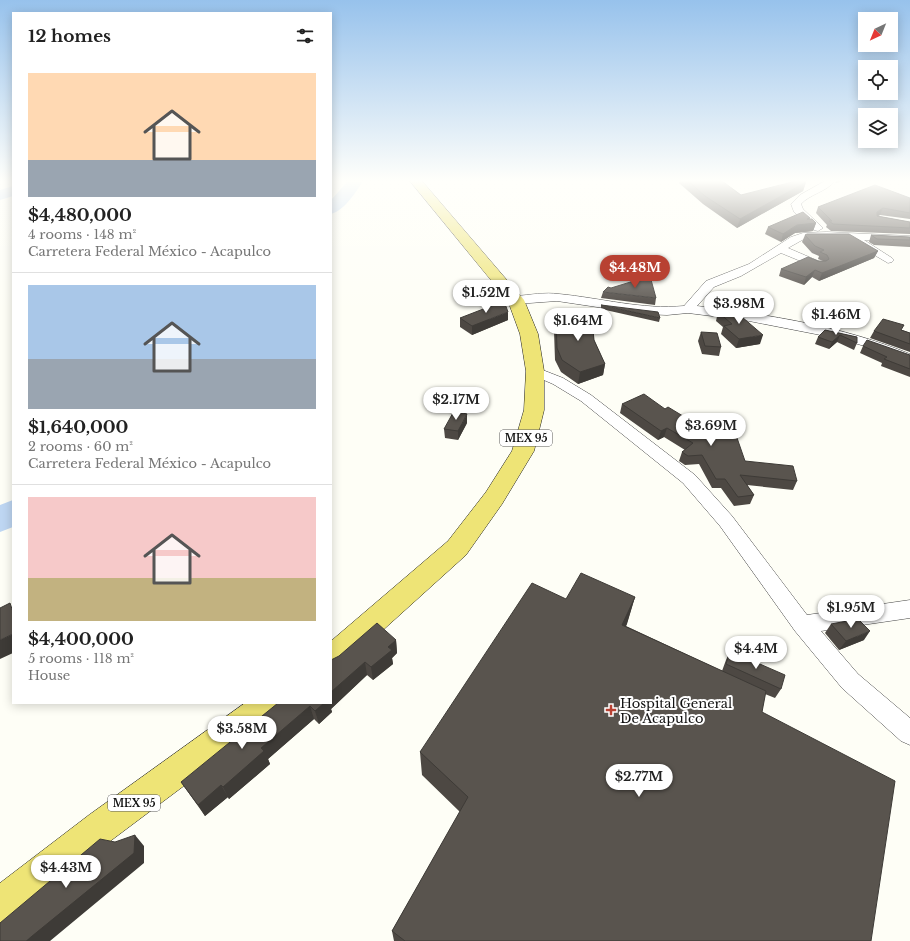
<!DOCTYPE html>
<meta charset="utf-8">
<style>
:root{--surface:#fff;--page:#f6f6f6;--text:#222;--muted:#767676;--line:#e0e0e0;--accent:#b84132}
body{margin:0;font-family:"Libre Baskerville",serif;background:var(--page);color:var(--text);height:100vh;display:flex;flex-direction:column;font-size:15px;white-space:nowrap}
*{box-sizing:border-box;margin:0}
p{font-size:13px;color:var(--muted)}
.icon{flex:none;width:22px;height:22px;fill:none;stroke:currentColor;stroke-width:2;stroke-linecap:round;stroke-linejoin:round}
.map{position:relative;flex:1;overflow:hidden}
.panel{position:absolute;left:12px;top:12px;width:320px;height:692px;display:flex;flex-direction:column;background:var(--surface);border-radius:0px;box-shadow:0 2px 10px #0003}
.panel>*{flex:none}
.needle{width:26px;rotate:223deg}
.buttons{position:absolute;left:858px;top:12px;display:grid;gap:8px}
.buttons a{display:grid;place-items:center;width:40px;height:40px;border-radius:0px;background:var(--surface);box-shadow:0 2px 10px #0003;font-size:20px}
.price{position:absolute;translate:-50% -34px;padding:0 9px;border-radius:14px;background:#fff;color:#222;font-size:13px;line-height:26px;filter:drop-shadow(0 1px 2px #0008)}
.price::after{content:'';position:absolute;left:50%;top:24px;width:12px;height:9px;margin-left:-6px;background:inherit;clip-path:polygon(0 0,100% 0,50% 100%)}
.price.on{background:var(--accent);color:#fff}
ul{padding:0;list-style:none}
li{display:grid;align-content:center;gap:8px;height:212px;padding:0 16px}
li+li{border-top:1px solid var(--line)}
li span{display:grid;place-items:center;height:124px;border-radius:0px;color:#555}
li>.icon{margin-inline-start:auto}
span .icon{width:72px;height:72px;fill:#fffc;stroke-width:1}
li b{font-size:17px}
h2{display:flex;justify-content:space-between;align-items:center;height:48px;padding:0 16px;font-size:17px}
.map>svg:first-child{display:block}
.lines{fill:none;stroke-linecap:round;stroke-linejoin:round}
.river{fill:#bed6f2;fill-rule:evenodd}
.minor-casing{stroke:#444;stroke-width:1}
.primary-casing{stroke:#222;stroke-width:1}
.minor{fill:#fff;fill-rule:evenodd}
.primary{fill:#eee476;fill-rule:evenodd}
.wall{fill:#4d4843}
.shaded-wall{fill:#3e3b37}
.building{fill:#59544e;stroke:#3e3b37}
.poi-dot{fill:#b84132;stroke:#fff;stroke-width:1.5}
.labels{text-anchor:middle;stroke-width:4;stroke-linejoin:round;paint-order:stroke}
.shield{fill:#fff;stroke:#585858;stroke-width:1}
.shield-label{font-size:10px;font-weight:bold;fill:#111}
.near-poi-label{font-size:13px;fill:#111;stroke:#fff;text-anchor:start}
</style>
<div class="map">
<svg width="910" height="941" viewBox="0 0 910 941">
<rect width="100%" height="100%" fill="#fefef6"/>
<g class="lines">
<path class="river" d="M 348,181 L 363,181 C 355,193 345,210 331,214 L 331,200 Z
M 13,186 L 13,196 L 0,200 L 0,190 Z
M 13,500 L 13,527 L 0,532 L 0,505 Z"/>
<g class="minor-casing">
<path id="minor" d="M 825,181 L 835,181 C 826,192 810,194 801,204 L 803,209 L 823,228 L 818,231 L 814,230 L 794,212 L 791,204 L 800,195 Z
M 827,232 L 910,236 L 910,242 L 864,240 L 892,258 L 894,260 L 892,262 L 888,263 L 854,243 L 853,241 L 854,239 L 804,239 L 788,248 L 823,263 L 825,265 L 823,267 L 815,267 L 781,253 L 741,276 L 714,287 L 697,306 C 770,315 842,326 910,354 L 910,363 L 871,348 L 841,339 L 744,320 L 688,313 L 667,315 L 644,314 L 557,301 L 516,304 L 512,303 L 510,300 L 512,297 L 516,296 C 530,295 545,292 559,294 C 601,298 642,310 684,306 L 706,281 L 749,264 L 791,237 L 803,233 Z
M 535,367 L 563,378 L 591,395 L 695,475 L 732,516 L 807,615 L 910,600 L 910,618 L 821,631 L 858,674 L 910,718 L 910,745 L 901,741 L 842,688 L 795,631 L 720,526 L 683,483 L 581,401 L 553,384 L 530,374 L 528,371 L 530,368 Z"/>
</g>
<g class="primary-casing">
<path id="primary" d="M 410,181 L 422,181 L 524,300 L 538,334 L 544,371 L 544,410 L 534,451 L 502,504 L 466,555 L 341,668 L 331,672 L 331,641 L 448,541 L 486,492 L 512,451 L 524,410 L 526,371 L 520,334 L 508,301 Z
M 245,703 L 285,703 L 281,713 L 113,839 L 13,919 L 0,925 L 0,883 L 89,815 Z"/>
</g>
<use href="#minor" class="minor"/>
<use href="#primary" class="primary"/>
</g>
<path class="wall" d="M 680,181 L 722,181 L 741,195 L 806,182 L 803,191 L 737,228 L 703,204 L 679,183 Z
M 910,198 L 910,219 L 880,215 L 878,216 L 910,222 L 910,234 L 831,231 L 826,227 L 827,225 L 816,213 L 818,207 Z
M 809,219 L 816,223 L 813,231 L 795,233 L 781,242 L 765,234 L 768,227 Z
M 805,235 L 878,251 L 874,258 L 819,281 L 812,277 L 804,285 L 779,276 L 781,269 L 818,261 L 823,261 L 818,259 L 819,256 L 812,253 L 802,242 Z
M 871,235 L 910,237 L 910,247 L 874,245 L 869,242 Z
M 603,292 L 656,298 L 655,305 L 601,298 Z
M 601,305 L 660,318 L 659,322 L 601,309 Z
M 718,312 L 760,344 L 736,348 L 721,334 L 723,327 L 716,321 Z
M 597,316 L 595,327 L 593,329 L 594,340 L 605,364 L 603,375 L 578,384 L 561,372 L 555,360 L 554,331 L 556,319 L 566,320 Z
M 460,318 L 508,320 L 472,335 L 460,327 Z
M 825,330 L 857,337 L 857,343 L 854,350 L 837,342 L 829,349 L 815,344 L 818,337 Z
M 902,330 L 910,333 L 910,352 L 870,338 L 874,331 Z
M 701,332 L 721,347 L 719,356 L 702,354 L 698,341 Z
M 863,346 L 910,355 L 910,377 L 881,366 L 882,363 L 860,353 Z
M 622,404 L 665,409 L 745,461 L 797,481 L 793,490 L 747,485 L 754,495 L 750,504 L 734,506 L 721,488 L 712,488 L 699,464 L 685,465 L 679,461 L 682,452 L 685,450 L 664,437 L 658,440 L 620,413 Z
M 467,423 L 458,440 L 445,438 L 444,429 Z
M 635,597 L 626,626 L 722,671 L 726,660 L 730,651 L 781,689 L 775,698 L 765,694 L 762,712 L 871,941 L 394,941 L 392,931 L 460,812 L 422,775 L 420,752 L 566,599 Z
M 831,624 L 864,640 L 839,650 L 825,633 Z
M 396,640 L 397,653 L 392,658 L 393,664 L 373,680 L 367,675 L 331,709 L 332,712 L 319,724 L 314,719 L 268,759 L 270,764 L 229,799 L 228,797 L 205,816 L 181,782 Z"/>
<path class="shaded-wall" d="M 836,181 L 843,181 L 835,183 Z
M 806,182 L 803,191 L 737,228 L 740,219 Z
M 883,208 L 880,215 L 874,218 L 877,212 Z
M 810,218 L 807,224 L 816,223 L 813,231 L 795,233 L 781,242 L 783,234 Z
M 878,251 L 874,258 L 819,281 L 822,273 Z
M 815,270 L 812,277 L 804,285 L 806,277 Z
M 508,312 L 508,320 L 472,335 L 472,326 Z
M 597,316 L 595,327 L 591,332 L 592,320 Z
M 763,335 L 760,344 L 736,348 L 739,339 Z
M 840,335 L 837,342 L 829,349 L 832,342 Z
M 605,364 L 603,375 L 578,384 L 580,372 Z
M 467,414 L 467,423 L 458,440 L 458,431 Z
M 667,428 L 664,437 L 658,440 L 661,431 Z
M 635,597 L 627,624 L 614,651 L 622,625 Z
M 870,631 L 864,640 L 839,650 L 846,641 Z
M 13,634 L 13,653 L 0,659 L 0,640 Z
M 396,640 L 397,653 L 392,658 L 393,664 L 373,680 L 371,667 L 388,647 Z
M 365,662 L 367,675 L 331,709 L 332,712 L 319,724 L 315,711 L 324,703 L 331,703 L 331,692 Z
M 310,706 L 314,719 L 268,759 L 270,764 L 229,799 L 223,787 L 261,748 Z
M 221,785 L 228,797 L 205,816 L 198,805 Z
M 135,835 L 144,846 L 144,863 L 50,941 L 26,941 Z"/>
<path class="building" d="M 688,181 L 722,181 L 741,195 L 796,181 L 805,181 L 806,182 L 740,219 L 705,196 Z
M 875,185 L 910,198 L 910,213 L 883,208 L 877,212 L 877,216 L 910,222 L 910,228 L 833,224 L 829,221 L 832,221 L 818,207 Z
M 803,212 L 810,218 L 807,219 L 812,219 L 816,223 L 797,225 L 783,234 L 768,227 Z
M 807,234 L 849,234 L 878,251 L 822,273 L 815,270 L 806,277 L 781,269 L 808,257 L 818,261 L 826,261 L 829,259 L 827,255 L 820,252 L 824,250 L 815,246 L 805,235 Z
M 871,235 L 910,237 L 910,240 L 877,239 Z
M 650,276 L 656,298 L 603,292 L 608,287 L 611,288 Z
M 504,301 L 508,312 L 472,326 L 460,318 Z
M 601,305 L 658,312 L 660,318 Z
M 578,310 L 597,316 L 592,320 L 594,340 L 605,364 L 580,372 L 562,360 L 557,348 L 556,319 L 566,320 Z
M 720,310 L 735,311 L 763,335 L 739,339 L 724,326 L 732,324 L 718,312 Z
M 883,319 L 904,325 L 901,330 L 910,333 L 910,344 L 874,331 Z
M 825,330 L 857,337 L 857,343 L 840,335 L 832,342 L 818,337 Z
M 701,332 L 717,333 L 721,347 L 705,346 Z
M 867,340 L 910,355 L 910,369 L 884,359 L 887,357 L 863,346 Z
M 644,394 L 665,409 L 668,407 L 706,430 L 736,435 L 745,461 L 793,466 L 797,481 L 740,475 L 754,495 L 738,497 L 725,479 L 716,479 L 702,455 L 688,456 L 682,452 L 693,443 L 667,428 L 661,431 L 622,404 Z
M 454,411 L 467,414 L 458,431 L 444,429 Z
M 581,573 L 635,597 L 622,625 L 766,691 L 762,712 L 895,781 L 871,941 L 405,941 L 392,931 L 468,797 L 420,752 L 532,583 L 566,599 Z
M 10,603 L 13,612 L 13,634 L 0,640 L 0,608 Z
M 858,619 L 870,631 L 846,641 L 831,624 Z
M 377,623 L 396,640 L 388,647 L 392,650 L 371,667 L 365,662 L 331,692 L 331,660 L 339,656 Z
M 730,651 L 785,675 L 781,689 L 726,664 Z
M 278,703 L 324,703 L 315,711 L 310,706 L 261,748 L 264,751 L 223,787 L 221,785 L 198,805 L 181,782 Z
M 135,835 L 134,853 L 26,941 L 0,941 L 0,923 L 100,839 L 115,842 Z"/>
<linearGradient id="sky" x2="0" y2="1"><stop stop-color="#97c2ec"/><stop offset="0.58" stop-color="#fffffb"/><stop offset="1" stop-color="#fffffb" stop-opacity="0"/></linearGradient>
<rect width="910" height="312" fill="url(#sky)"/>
<path class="poi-dot" d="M609 704h4v4h4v4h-4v4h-4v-4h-4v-4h4z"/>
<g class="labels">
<g class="shield">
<rect x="500" y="430" width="52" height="16" rx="3"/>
<rect x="108" y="795" width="52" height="16" rx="3"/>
</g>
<g class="shield-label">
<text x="526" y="442">MEX 95</text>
<text x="134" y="807">MEX 95</text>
</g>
<g class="near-poi-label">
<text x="620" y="708">Hospital General<tspan x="620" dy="15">De Acapulco</tspan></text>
</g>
</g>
</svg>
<div class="buttons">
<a><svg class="needle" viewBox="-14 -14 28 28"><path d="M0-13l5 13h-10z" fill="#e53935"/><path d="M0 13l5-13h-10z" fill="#767676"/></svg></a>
<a><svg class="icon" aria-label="locate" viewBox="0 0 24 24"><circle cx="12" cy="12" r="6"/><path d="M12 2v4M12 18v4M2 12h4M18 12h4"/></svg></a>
<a><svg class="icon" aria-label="layers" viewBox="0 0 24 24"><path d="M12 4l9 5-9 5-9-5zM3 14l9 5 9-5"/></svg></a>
</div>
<b class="price on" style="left:635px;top:289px">$4.48M</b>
<b class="price" style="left:486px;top:314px">$1.52M</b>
<b class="price" style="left:739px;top:325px">$3.98M</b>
<b class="price" style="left:836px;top:336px">$1.46M</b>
<b class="price" style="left:578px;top:342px">$1.64M</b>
<b class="price" style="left:456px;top:421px">$2.17M</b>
<b class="price" style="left:711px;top:447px">$3.69M</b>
<b class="price" style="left:851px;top:629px">$1.95M</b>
<b class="price" style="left:756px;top:670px">$4.4M</b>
<b class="price" style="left:242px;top:750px">$3.58M</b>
<b class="price" style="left:639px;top:798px">$2.77M</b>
<b class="price" style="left:66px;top:889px">$4.43M</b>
<section class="panel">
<h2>12 homes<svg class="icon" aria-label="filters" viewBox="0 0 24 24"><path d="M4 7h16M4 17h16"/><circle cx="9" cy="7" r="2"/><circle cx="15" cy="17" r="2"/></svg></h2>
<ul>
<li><span style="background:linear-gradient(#ffd9b3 70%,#9aa5b1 0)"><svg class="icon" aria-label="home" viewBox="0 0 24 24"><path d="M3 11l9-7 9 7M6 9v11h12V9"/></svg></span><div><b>$4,480,000</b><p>4 rooms · 148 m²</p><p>Carretera Federal México - Acapulco</p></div></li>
<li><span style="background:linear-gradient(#a9c7e8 60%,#9aa5b1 0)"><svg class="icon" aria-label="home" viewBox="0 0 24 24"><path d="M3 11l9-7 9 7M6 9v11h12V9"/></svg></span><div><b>$1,640,000</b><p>2 rooms · 60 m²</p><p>Carretera Federal México - Acapulco</p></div></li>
<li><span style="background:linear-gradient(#f6c9c9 65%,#c2b280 0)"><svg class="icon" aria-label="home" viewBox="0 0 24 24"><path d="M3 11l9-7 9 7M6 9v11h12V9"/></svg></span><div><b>$4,400,000</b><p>5 rooms · 118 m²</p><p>House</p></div></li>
</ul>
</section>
</div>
